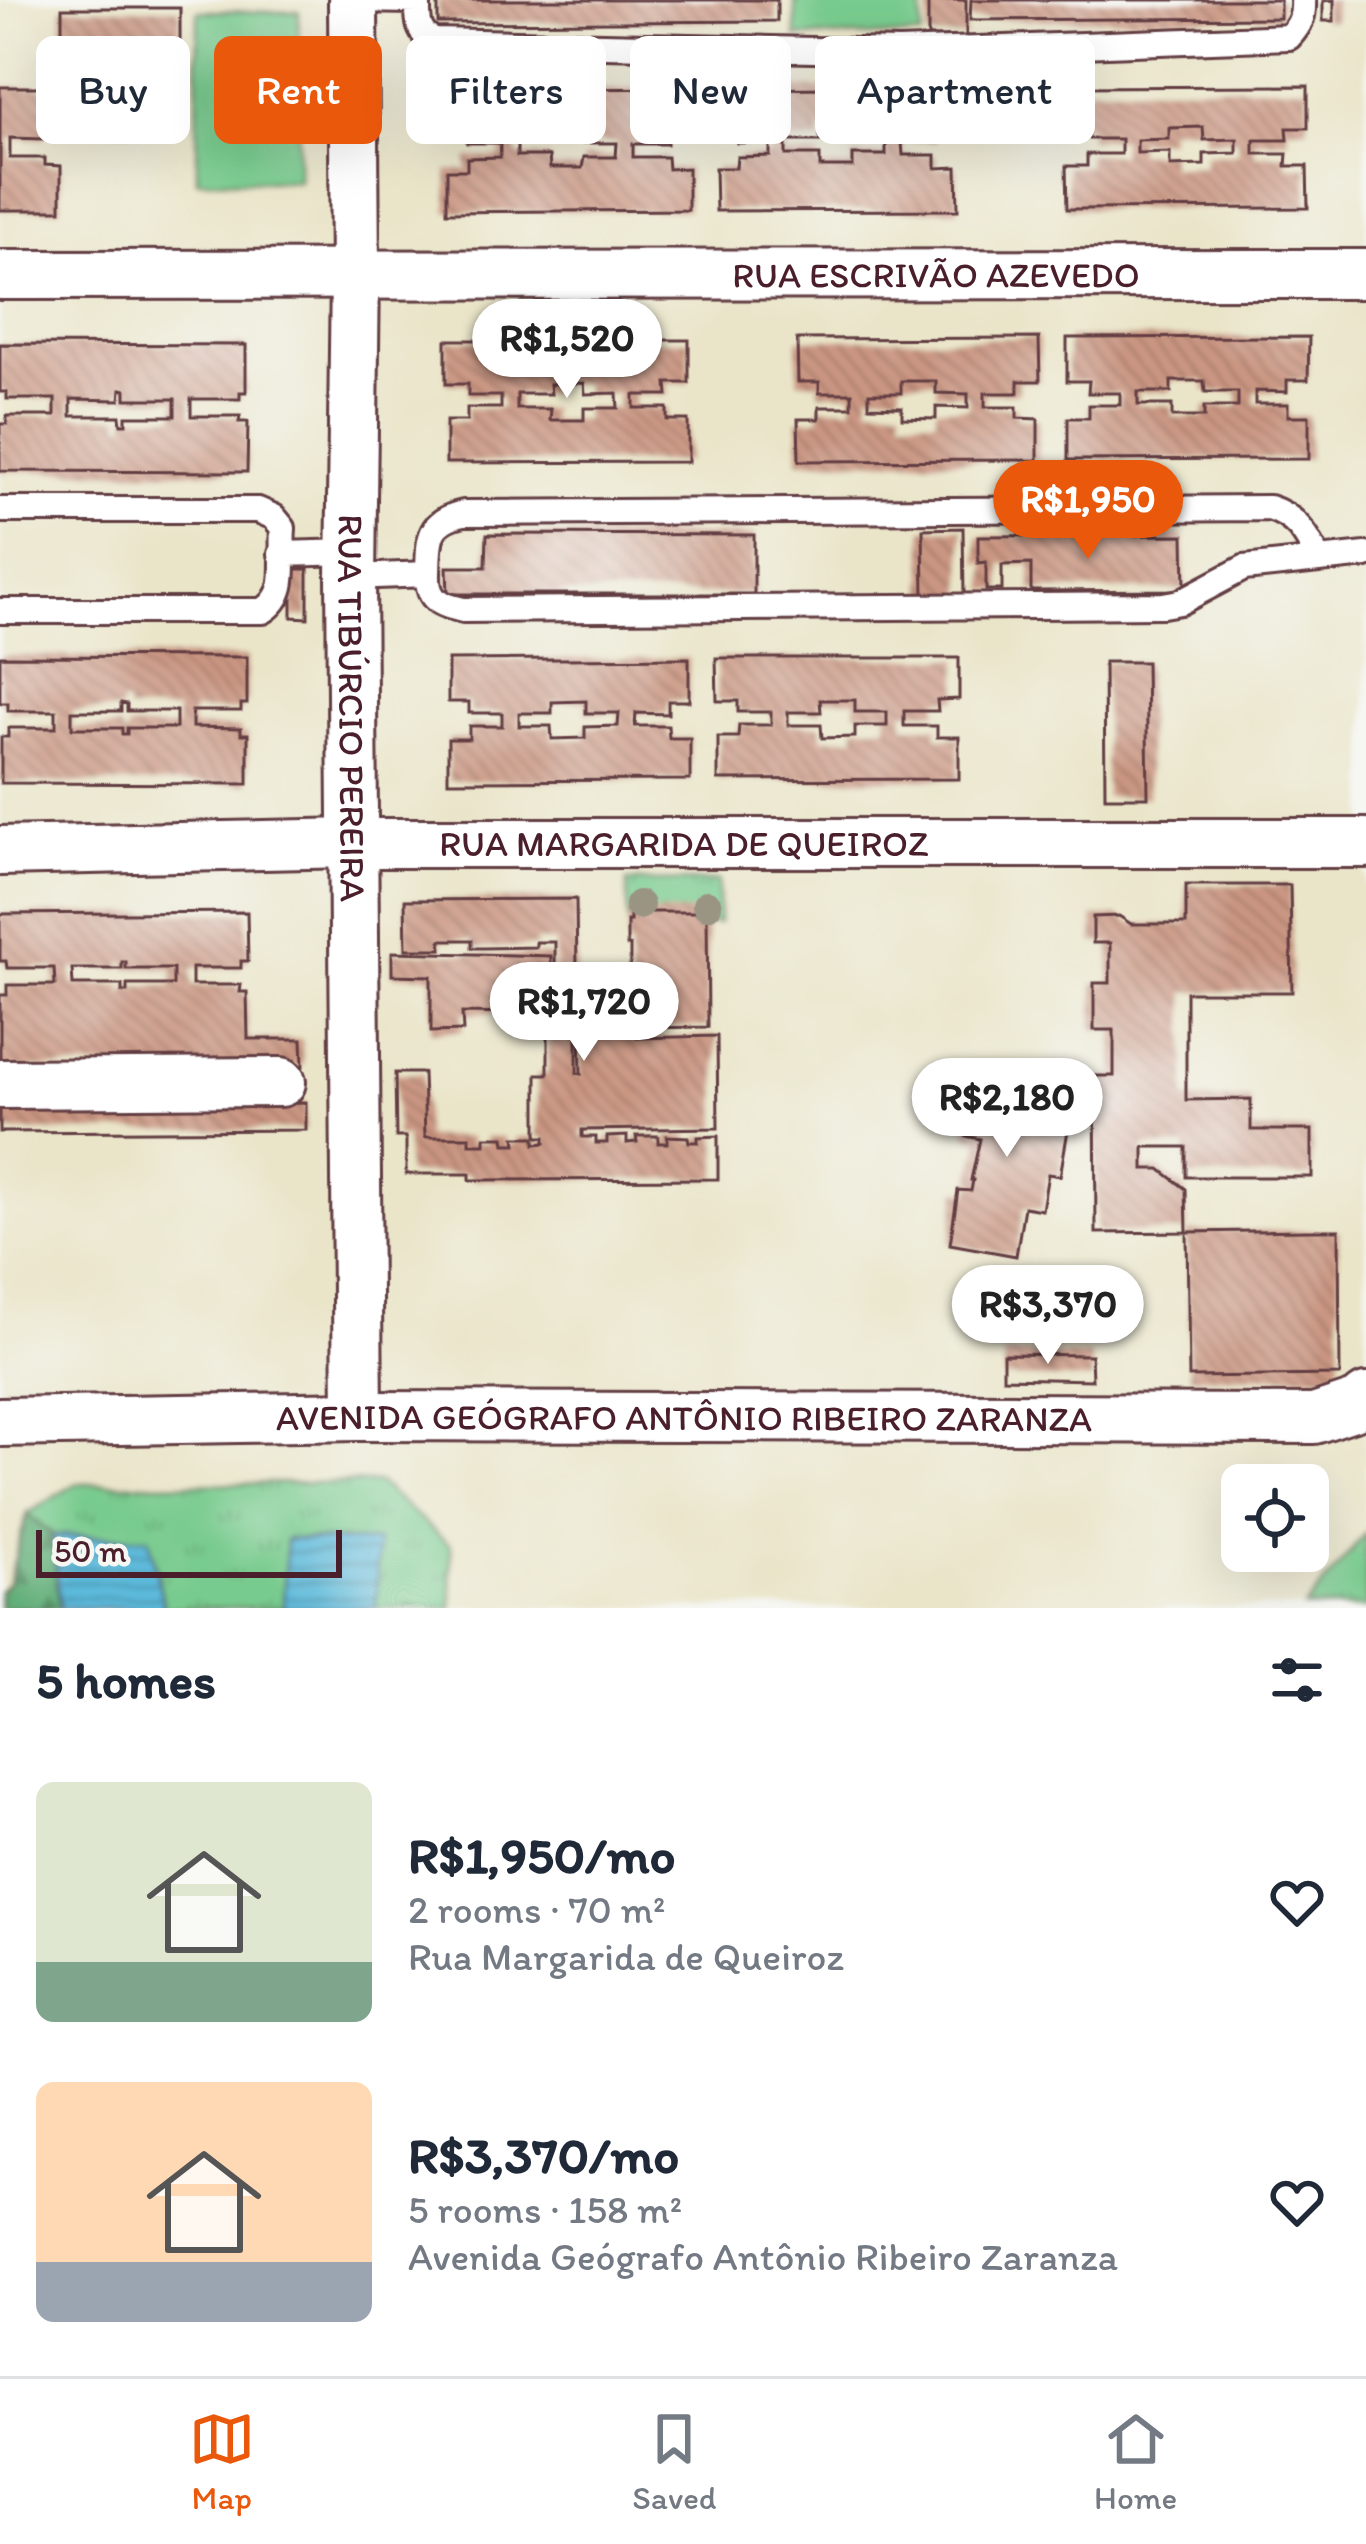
<!DOCTYPE html>
<meta charset="utf-8">
<style>
:root{--surface:#fff;--page:#f2f2f3;--text:#1f2937;--muted:#747a83;--line:#e0e1e3;--accent:#ea580c}
body{margin:0;font-family:Itim,sans-serif;background:var(--page);color:var(--text);height:100vh;display:flex;flex-direction:column;font-size:45px;white-space:nowrap}
*{box-sizing:border-box;margin:0}
p{font-size:39px;color:var(--muted)}
.icon{flex:none;width:66px;height:66px;fill:none;stroke:currentColor;stroke-width:2;stroke-linecap:round;stroke-linejoin:round}
.map{position:relative;height:1608px;overflow:hidden}
.details{display:flex;flex-direction:column;background:var(--surface);flex:1}
.details>*{flex:none}
.hud{position:absolute;left:36px;top:36px;width:1296px;height:108px;display:flex;gap:24px}
.fabs{position:absolute;left:1221px;top:1464px;display:grid;gap:24px}
.fabs a{display:grid;place-items:center;width:108px;height:108px;border-radius:18px;background:var(--surface);box-shadow:0 12px 48px #0002;font-size:60px}
.scale{position:absolute;left:36px;bottom:30px;width:306px;box-sizing:border-box;padding-left:12px;border:6px solid #4a1f2b;border-top:0;font-size:33px;line-height:42px;white-space:nowrap;color:#4a1f2b;-webkit-text-stroke:9px #f6f6f2;paint-order:stroke}
.price{position:absolute;translate:-50% -102px;padding:0 27px;border-radius:42px;background:#fff;color:#222;font-size:39px;line-height:78px;filter:drop-shadow(0 3px 6px #0008)}
.price::after{content:'';position:absolute;left:50%;top:72px;width:36px;height:27px;margin-left:-18px;background:inherit;clip-path:polygon(0 0,100% 0,50% 100%)}
.price.on{background:var(--accent);color:#fff}
ul{padding:0;list-style:none}
li{display:flex;align-items:center;gap:36px;height:300px;padding:0 36px}
li span{display:grid;place-items:center;flex:none;width:336px;height:240px;border-radius:18px;color:#555}
li>.icon{margin-inline-start:auto}
span .icon{width:144px;height:144px;fill:#fffc;stroke-width:1}
li b{font-size:51px}
h2{display:flex;justify-content:space-between;align-items:center;height:144px;padding:0 36px;font-size:51px}
.tag{padding:0 42px;border-radius:18px;background:var(--surface);box-shadow:0 12px 48px #0002;font-size:42px;line-height:108px}
.tag.on{background:var(--accent);color:#fff}
.tabs{display:flex;justify-content:space-around;align-items:center;height:168px;border-top:3px solid var(--line);background:var(--surface);font-size:33px;color:var(--muted)}
.tabs a{display:grid;justify-items:center;gap:6px}
.tabs .on{color:var(--accent)}
.map>svg:first-child{display:block}
.grass{fill:url(#grass-tufts);stroke:#61755c;stroke-width:3}
.forest{fill:url(#forest-firs);stroke:#566752;stroke-width:3}
.garden{fill:#78cb8e;stroke:#61755c;stroke-width:3}
.water{fill:url(#water-rules);stroke:#536c82;stroke-width:3}
.building{fill:url(#building-back-hatch);fill-rule:evenodd}
.lines{fill:none;stroke-linecap:round;stroke-linejoin:round}
.service-casing{stroke:#623d43;stroke-width:30}
.minor-casing{stroke:#623d43;stroke-width:54}
.service{stroke:#fff;stroke-width:24}
.minor{stroke:#fff;stroke-width:48}
.tree{fill:#9a9583}
.labels{text-anchor:middle;stroke-width:9;stroke-linejoin:round;paint-order:stroke}
.street-label{font-size:36px;fill:#4a1f2b;stroke:#f6f6f2}
</style>
<div class="map">
<svg width="1366" height="1608" viewBox="0 0 1366 1608">
<defs>
<pattern id="grass-tufts" width="24" height="20" patternUnits="userSpaceOnUse" patternTransform="scale(3)"><rect width="24" height="20" fill="#78cb8e"/><path d="M3 7l-1-3M5 7V3M7 7l1-3M15 17l-1-3M17 17v-4M19 17l1-3" fill="none" stroke="#69ae7b"/></pattern>
<pattern id="forest-firs" width="22" height="20" patternUnits="userSpaceOnUse" patternTransform="scale(3)"><rect width="22" height="20" fill="#62af79"/><path d="M5 1l3.5 6h-7zM16 11l3.5 6h-7z" fill="#538e63"/></pattern>
<pattern id="water-rules" width="6" height="5" patternUnits="userSpaceOnUse" patternTransform="scale(3)"><rect width="6" height="5" fill="#5cb9da"/><path d="M0 2.5h6" fill="none" stroke="#4e96b1"/></pattern>
<pattern id="building-back-hatch" width="6" height="6" patternUnits="userSpaceOnUse" patternTransform="scale(3)"><rect width="6" height="6" fill="#cb9783"/><path d="M-1 5l2 2M0 0l6 6M5-1l2 2" fill="none" stroke="#a77b6b"/></pattern>
</defs>
<rect width="100%" height="100%" fill="#f6f6f2"/>
<filter id="ink" filterUnits="userSpaceOnUse"><feTurbulence type="fractalNoise" baseFrequency=".00833" numOctaves="2"/><feDisplacementMap in="SourceGraphic" scale="24" xChannelSelector="R" yChannelSelector="G"/><feConvolveMatrix kernelMatrix="1 2 1 2 8 2 1 2 1" color-interpolation-filters="sRGB"/></filter>
<filter id="wash" filterUnits="userSpaceOnUse"><feTurbulence type="fractalNoise" baseFrequency=".004" numOctaves="4" result="noise"/><feDisplacementMap in="SourceGraphic" scale="48" xChannelSelector="R" yChannelSelector="G"/><feGaussianBlur stdDeviation="2.7" result="paint"/><feColorMatrix in="noise" values="0 0 0 0 0 0 0 0 0 0 0 0 0 0 0 0 0 1.4 0 .05"/><feComposite in="paint" operator="in"/></filter>
<g filter="url(#wash)">
<rect width="100%" height="100%" fill="#eae5c9"/>
<path class="grass" d="M 718,881 L 719,923 L 628,923 L 627,882 Z
M 378,1483 L 451,1546 L 452,1608 L 376,1608 L 377,1542 L 287,1539 L 283,1608 L 164,1608 L 149,1538 L 53,1535 L 27,1514 L 76,1484 Z
M 1366,1533 L 1366,1608 L 1304,1608 Z"/>
<path class="forest" d="M 27,1514 L 53,1535 L 60,1608 L 0,1608 L 0,1591 L 8,1583 Z"/>
<path class="garden" d="M 795,0 L 922,0 L 922,36 L 796,37 Z
M 198,11 L 299,12 L 298,181 L 197,180 Z"/>
<path class="water" d="M 53,1535 L 149,1538 L 164,1608 L 60,1608 Z
M 286,1539 L 378,1542 L 376,1608 L 283,1608 Z"/>
<g id="blocks">
<path class="building" d="M 438,0 L 777,0 L 777,21 L 438,23 Z
M 928,0 L 966,0 L 966,37 L 928,37 Z
M 971,0 L 1280,0 L 1280,18 L 970,20 Z
M 1334,0 L 1334,21 L 1323,21 L 1323,1 Z
M 62,8 L 180,8 L 180,51 L 164,51 L 164,59 L 129,60 L 128,78 L 164,78 L 164,86 L 180,86 L 180,131 L 45,130 L 44,139 L 10,138 L 10,158 L 45,158 L 45,165 L 61,166 L 61,210 L 0,210 L 0,87 L 77,87 L 78,78 L 113,78 L 113,60 L 77,60 L 78,52 L 62,52 Z
M 1308,86 L 1308,128 L 1287,128 L 1288,140 L 1254,140 L 1254,154 L 1287,154 L 1286,166 L 1307,166 L 1308,208 L 1067,209 L 1066,166 L 1087,166 L 1087,154 L 1121,154 L 1121,139 L 1089,139 L 1088,126 L 1066,126 L 1066,87 ZM 1203,127 L 1204,140 L 1237,139 L 1237,153 L 1204,154 L 1204,165 L 1170,166 L 1170,152 L 1137,153 L 1137,140 L 1169,139 L 1169,128 Z
M 956,87 L 956,128 L 936,128 L 936,142 L 902,142 L 903,155 L 936,155 L 936,168 L 957,167 L 958,210 L 716,211 L 715,168 L 736,168 L 737,157 L 770,156 L 770,142 L 737,143 L 736,131 L 715,132 L 715,89 ZM 820,130 L 853,130 L 853,142 L 886,142 L 886,155 L 853,155 L 853,167 L 820,167 L 820,155 L 786,155 L 786,141 L 820,141 Z
M 689,88 L 688,131 L 667,132 L 667,144 L 633,144 L 633,157 L 667,157 L 668,169 L 688,168 L 688,210 L 447,212 L 447,170 L 467,170 L 467,158 L 500,157 L 500,143 L 467,143 L 467,131 L 447,131 L 446,90 ZM 549,131 L 583,131 L 583,143 L 617,143 L 616,157 L 584,157 L 582,168 L 550,168 L 549,156 L 517,156 L 517,142 L 549,142 Z
M 1309,337 L 1308,380 L 1287,380 L 1287,392 L 1255,391 L 1255,404 L 1288,404 L 1288,416 L 1309,416 L 1309,459 L 1068,460 L 1068,418 L 1089,418 L 1089,405 L 1120,405 L 1120,393 L 1088,393 L 1089,381 L 1067,381 L 1067,338 ZM 1171,381 L 1204,381 L 1205,392 L 1238,392 L 1238,407 L 1204,407 L 1204,417 L 1172,417 L 1172,405 L 1138,405 L 1138,392 L 1171,392 Z
M 1039,338 L 1040,381 L 1018,381 L 1018,393 L 985,393 L 985,407 L 1017,407 L 1017,418 L 1038,419 L 1038,460 L 799,461 L 798,419 L 819,419 L 819,407 L 852,407 L 852,393 L 819,393 L 819,382 L 798,382 L 797,339 ZM 901,381 L 936,381 L 936,393 L 968,394 L 968,408 L 936,407 L 936,419 L 902,418 L 902,407 L 869,406 L 869,393 L 901,393 Z
M 446,340 L 689,340 L 689,383 L 667,383 L 668,395 L 634,395 L 634,408 L 667,408 L 667,420 L 688,420 L 688,462 L 446,463 L 446,421 L 467,421 L 467,408 L 501,408 L 501,396 L 468,396 L 468,384 L 446,384 ZM 584,383 L 585,394 L 617,393 L 618,408 L 584,408 L 584,420 L 550,420 L 551,409 L 517,409 L 517,394 L 551,394 L 550,384 Z
M 0,344 L 246,345 L 246,392 L 240,392 L 240,399 L 191,399 L 191,416 L 240,416 L 239,422 L 248,422 L 247,472 L 0,471 L 0,424 L 7,424 L 7,416 L 55,416 L 55,399 L 7,399 L 7,392 L 0,392 ZM 121,389 L 126,390 L 126,399 L 175,399 L 175,416 L 126,416 L 126,424 L 121,424 L 120,416 L 71,416 L 71,399 L 120,400 Z
M 963,528 L 964,596 L 924,596 L 923,529 Z
M 487,534 L 754,535 L 754,594 L 448,594 L 447,567 L 486,567 Z
M 1184,535 L 1185,590 L 1031,591 L 1031,564 L 1002,565 L 1002,590 L 986,590 L 986,562 L 978,563 L 978,536 Z
M 292,569 L 308,569 L 308,618 L 292,617 Z
M 0,656 L 247,657 L 247,704 L 241,704 L 241,711 L 192,711 L 192,727 L 241,728 L 241,734 L 248,734 L 248,784 L 1,783 L 1,737 L 8,737 L 8,728 L 56,728 L 56,711 L 8,711 L 8,703 L 0,703 ZM 121,703 L 127,704 L 127,711 L 176,711 L 176,728 L 127,728 L 127,734 L 122,734 L 122,728 L 72,728 L 72,711 L 121,711 Z
M 689,658 L 689,701 L 668,701 L 668,714 L 636,713 L 635,726 L 668,726 L 669,738 L 690,738 L 690,780 L 448,781 L 448,739 L 469,739 L 469,726 L 502,726 L 502,713 L 469,713 L 469,702 L 448,702 L 448,660 ZM 586,701 L 586,713 L 619,713 L 618,726 L 585,727 L 585,738 L 552,739 L 551,726 L 519,726 L 519,713 L 552,713 L 552,702 Z
M 716,658 L 959,658 L 959,699 L 937,700 L 938,711 L 904,711 L 904,726 L 937,726 L 937,737 L 959,737 L 959,779 L 718,780 L 718,737 L 738,737 L 739,725 L 771,725 L 771,712 L 738,712 L 738,701 L 717,701 ZM 820,700 L 855,700 L 855,712 L 887,712 L 887,726 L 855,726 L 855,737 L 822,738 L 821,725 L 788,725 L 788,712 L 821,712 Z
M 1104,662 L 1146,662 L 1148,797 L 1105,797 Z
M 1186,885 L 1290,885 L 1292,992 L 1186,992 L 1186,1100 L 1251,1099 L 1251,1130 L 1312,1130 L 1312,1177 L 1186,1177 L 1186,1147 L 1144,1147 L 1144,1169 L 1160,1169 L 1186,1189 L 1187,1232 L 1096,1233 L 1095,1076 L 1114,1076 L 1114,1030 L 1094,1030 L 1094,983 L 1110,983 L 1110,943 L 1093,943 L 1093,917 L 1119,916 L 1131,924 L 1186,924 Z
M 576,899 L 577,971 L 555,971 L 555,942 L 536,942 L 536,947 L 484,948 L 472,948 L 472,940 L 441,940 L 442,949 L 406,949 L 405,900 Z
M 247,912 L 248,961 L 241,961 L 241,968 L 192,968 L 192,985 L 241,985 L 240,992 L 247,992 L 248,1039 L 302,1039 L 303,1066 L 0,1068 L 0,995 L 7,995 L 7,985 L 55,985 L 54,968 L 7,968 L 6,961 L 0,961 L 0,914 ZM 122,962 L 126,962 L 126,969 L 173,969 L 173,985 L 127,985 L 127,992 L 122,992 L 122,985 L 73,985 L 72,969 L 122,969 Z
M 630,912 L 707,912 L 708,1027 L 636,1028 L 637,1038 L 717,1036 L 718,1128 L 582,1130 L 582,1137 L 596,1137 L 596,1143 L 607,1143 L 607,1137 L 627,1136 L 627,1143 L 637,1142 L 636,1136 L 658,1136 L 658,1143 L 667,1143 L 667,1136 L 688,1137 L 689,1142 L 698,1142 L 698,1137 L 718,1136 L 718,1179 L 470,1180 L 470,1174 L 406,1174 L 406,1137 L 396,1137 L 395,1073 L 423,1073 L 425,1137 L 470,1137 L 470,1144 L 485,1144 L 485,1137 L 504,1137 L 505,1144 L 516,1144 L 515,1137 L 535,1137 L 535,1144 L 545,1143 L 545,1137 L 538,1137 L 537,1134 L 537,1074 L 548,1074 L 548,1032 L 521,1032 L 521,1014 L 462,1013 L 463,1031 L 431,1032 L 431,976 L 392,975 L 392,952 L 551,956 L 550,1011 L 558,1011 L 559,987 L 577,987 L 577,1073 L 581,1074 L 580,1029 L 630,1029 L 630,946 L 627,946 L 627,921 L 630,921 Z
M 976,1068 L 1034,1077 L 1031,1089 L 1043,1092 L 1041,1107 L 1071,1113 L 1060,1176 L 1048,1174 L 1042,1210 L 1024,1207 L 1016,1256 L 950,1244 L 958,1190 L 971,1191 L 973,1180 L 971,1180 L 980,1139 L 966,1136 Z
M 306,1102 L 306,1130 L 0,1132 L 0,1104 Z
M 1309,1230 L 1339,1230 L 1340,1375 L 1189,1377 L 1187,1232 Z
M 1003,1354 L 1091,1355 L 1092,1380 L 1003,1378 Z"/>
</g>
</g>
<g filter="url(#ink)">
<use href="#blocks" fill-opacity="0" stroke="#623d43" stroke-width="3"/>
<g class="lines">
<g class="service-casing">
<path id="service" d="M 353,0 L 418,1
M 418,0 C 418,18 416,34 435,41 L 899,52 L 1289,37 C 1300,25 1304,17 1303,0
M 0,510 L 258,510 L 274,517 L 283,528 C 280,561 292,593 263,611 L 0,611
M 281,554 L 351,552
M 428,574 C 427,601 439,604 463,610 L 1163,605 L 1180,602 L 1244,568 L 1366,555
M 351,577 L 428,574 C 429,541 426,521 464,513 L 1269,508 C 1296,516 1306,534 1318,558"/>
</g>
<g class="minor-casing">
<g id="minor">
<path id="s1" d="M 353,0 L 355,274 L 351,577 L 358,1416"/>
<path id="s2" d="M 0,275 L 1366,274"/>
<path id="s3" d="M 0,851 L 352,843 L 1366,843"/>
<path d="M 0,1084 L 281,1082"/>
<path id="s4" d="M 0,1422 L 358,1416 L 1314,1419 L 1359,1404 L 1366,1398"/>
</g>
</g>
<use href="#service" class="service"/>
<use href="#minor" class="minor"/>
</g>
<g class="tree">
<circle cx="639" cy="905" r="15"/>
<circle cx="707" cy="905" r="15"/>
</g>
</g>
<g class="labels">
<g class="street-label">
<text dy="13" stroke="none"><textPath href="#s2" startOffset="936">RUA ESCRIVÃO AZEVEDO</textPath></text>
<text dy="13" stroke="none"><textPath href="#s1" startOffset="708">RUA TIBÚRCIO PEREIRA</textPath></text>
<text dy="13" stroke="none"><textPath href="#s3" startOffset="684">RUA MARGARIDA DE QUEIROZ</textPath></text>
<text dy="13" stroke="none"><textPath href="#s4" startOffset="684">AVENIDA GEÓGRAFO ANTÔNIO RIBEIRO ZARANZA</textPath></text>
</g>
</g>
</svg>
<div class="fabs">
<a><svg class="icon" aria-label="locate" viewBox="0 0 24 24"><circle cx="12" cy="12" r="6"/><path d="M12 2v4M12 18v4M2 12h4M18 12h4"/></svg></a>
</div>
<div class="scale">50 m</div>
<b class="price" style="left:567px;top:401px">R$1,520</b>
<b class="price on" style="left:1088px;top:562px">R$1,950</b>
<b class="price" style="left:584px;top:1064px">R$1,720</b>
<b class="price" style="left:1007px;top:1160px">R$2,180</b>
<b class="price" style="left:1048px;top:1367px">R$3,370</b>
<div class="hud">
<a class="tag">Buy</a>
<a class="tag on">Rent</a>
<a class="tag">Filters</a>
<a class="tag">New</a>
<a class="tag">Apartment</a>
</div>
</div>
<section class="details">
<h2>5 homes<svg class="icon" aria-label="filters" viewBox="0 0 24 24"><path d="M4 7h16M4 17h16"/><circle cx="9" cy="7" r="2"/><circle cx="15" cy="17" r="2"/></svg></h2>
<ul>
<li><span style="background:linear-gradient(#dfe7d0 75%,#7fa58c 0)"><svg class="icon" aria-label="home" viewBox="0 0 24 24"><path d="M3 11l9-7 9 7M6 9v11h12V9"/></svg></span><div><b>R$1,950/mo</b><p>2 rooms · 70 m²</p><p>Rua Margarida de Queiroz</p></div><svg class="icon" aria-label="heart" viewBox="0 0 24 24"><path d="M12 20l-8-8c-3-5 5-10 8-4 3-6 11-1 8 4z"/></svg></li>
<li><span style="background:linear-gradient(#ffd9b3 75%,#9aa5b1 0)"><svg class="icon" aria-label="home" viewBox="0 0 24 24"><path d="M3 11l9-7 9 7M6 9v11h12V9"/></svg></span><div><b>R$3,370/mo</b><p>5 rooms · 158 m²</p><p>Avenida Geógrafo Antônio Ribeiro Zaranza</p></div><svg class="icon" aria-label="heart" viewBox="0 0 24 24"><path d="M12 20l-8-8c-3-5 5-10 8-4 3-6 11-1 8 4z"/></svg></li>
</ul>
</section>
<nav class="tabs">
<a class="on"><svg class="icon" aria-label="map" viewBox="0 0 24 24"><path d="M3 6l6-2 6 2 6-2v14l-6 2-6-2-6 2zM9 4v14M15 6v14"/></svg>Map</a>
<a><svg class="icon" aria-label="saved" viewBox="0 0 24 24"><path d="M7 4h10v16l-5-4-5 4z"/></svg>Saved</a>
<a><svg class="icon" aria-label="home" viewBox="0 0 24 24"><path d="M3 11l9-7 9 7M6 9v11h12V9"/></svg>Home</a>
</nav>
